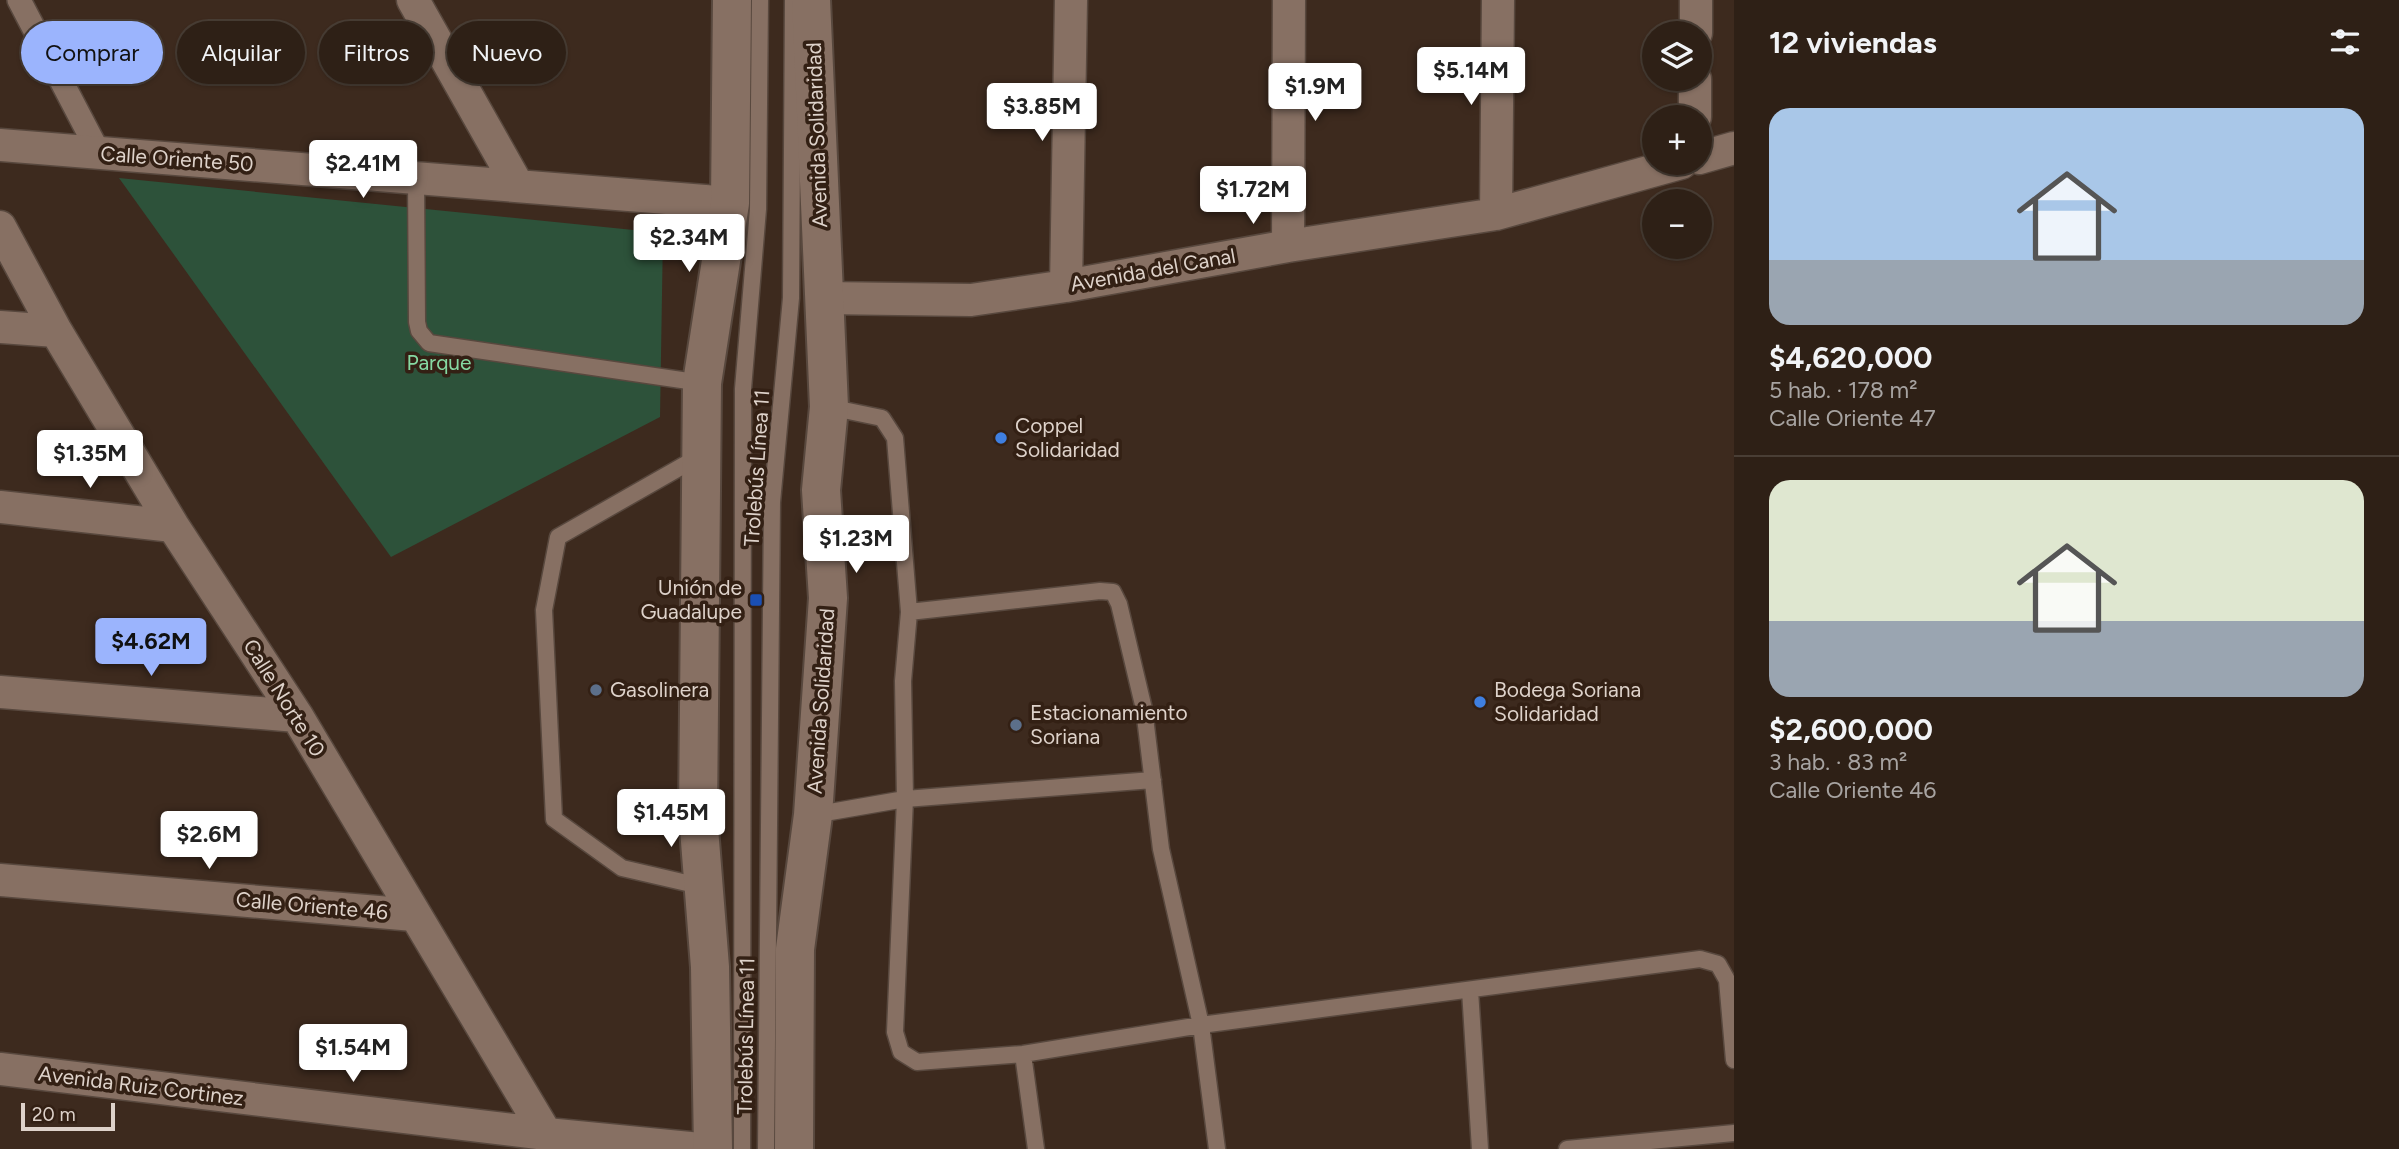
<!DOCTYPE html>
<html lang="es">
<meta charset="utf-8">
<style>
:root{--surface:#2e2016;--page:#36281f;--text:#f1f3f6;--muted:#a7a3a1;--line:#493e35;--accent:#9bb4fd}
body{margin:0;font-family:Figtree,sans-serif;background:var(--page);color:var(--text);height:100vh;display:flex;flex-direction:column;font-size:26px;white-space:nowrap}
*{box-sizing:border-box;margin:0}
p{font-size:23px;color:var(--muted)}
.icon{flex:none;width:38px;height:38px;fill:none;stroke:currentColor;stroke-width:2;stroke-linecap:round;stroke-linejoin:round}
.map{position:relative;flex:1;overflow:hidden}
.panel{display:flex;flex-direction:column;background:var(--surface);width:665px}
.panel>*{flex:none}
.hud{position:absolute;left:21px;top:21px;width:665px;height:63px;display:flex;gap:14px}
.fabs{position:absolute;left:1642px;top:21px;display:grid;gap:14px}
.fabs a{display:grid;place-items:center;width:70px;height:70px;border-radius:50%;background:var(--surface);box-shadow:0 2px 5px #0004,0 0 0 2px var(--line);font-size:35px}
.scale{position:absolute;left:21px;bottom:18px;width:94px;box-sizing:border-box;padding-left:7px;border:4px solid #ded2ca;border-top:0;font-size:19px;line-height:24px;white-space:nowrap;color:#ded2ca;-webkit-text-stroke:5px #332014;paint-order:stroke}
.price{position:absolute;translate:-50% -60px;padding:0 16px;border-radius:7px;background:#fff;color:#222;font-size:23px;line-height:46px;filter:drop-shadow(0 2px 4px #0008)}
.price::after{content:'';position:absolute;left:50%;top:42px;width:21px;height:16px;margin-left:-10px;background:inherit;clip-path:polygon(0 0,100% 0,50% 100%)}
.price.on{background:var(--accent);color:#111}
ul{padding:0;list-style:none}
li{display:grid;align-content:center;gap:14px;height:371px;padding:0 35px}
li+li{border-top:2px solid var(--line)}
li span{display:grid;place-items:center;height:217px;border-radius:21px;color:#555}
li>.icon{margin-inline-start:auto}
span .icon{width:126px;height:126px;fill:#fffc;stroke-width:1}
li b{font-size:30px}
h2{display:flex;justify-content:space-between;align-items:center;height:84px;padding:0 35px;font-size:30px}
.tag{padding:0 24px;border-radius:32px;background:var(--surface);box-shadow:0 2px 5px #0004,0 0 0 2px var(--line);font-size:24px;line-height:63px}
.tag.on{background:var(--accent);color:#111}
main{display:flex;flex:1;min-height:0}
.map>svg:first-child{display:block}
.green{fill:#2d523a}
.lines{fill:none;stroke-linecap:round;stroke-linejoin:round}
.service-casing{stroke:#58483e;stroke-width:19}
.pedestrian-casing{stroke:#58483e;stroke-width:26}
.minor-casing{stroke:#58483e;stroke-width:35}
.tertiary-casing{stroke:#58483e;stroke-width:42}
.service{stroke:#877063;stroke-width:16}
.pedestrian{stroke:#877063;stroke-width:23}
.minor{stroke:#877063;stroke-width:32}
.tertiary{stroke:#877063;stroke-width:38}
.shop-dot{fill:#3f7fe0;stroke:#332014;stroke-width:2.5}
.transit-dot{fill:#1a4fb4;stroke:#332014;stroke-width:2.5}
.service-dot{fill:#5c6f8a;stroke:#332014;stroke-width:2.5}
.labels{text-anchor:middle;stroke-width:7;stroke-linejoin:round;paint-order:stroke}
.street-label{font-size:21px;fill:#ded2ca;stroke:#332014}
.park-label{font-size:21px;fill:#86d9a2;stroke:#332014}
.poi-label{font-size:21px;fill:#ded2ca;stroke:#332014;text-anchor:start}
</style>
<main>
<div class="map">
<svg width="1734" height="1149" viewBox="0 0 1734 1149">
<rect width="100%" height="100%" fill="#3d2a1e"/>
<path class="green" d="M 119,178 L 663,233 L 660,417 L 391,557 Z"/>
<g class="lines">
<g class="service-casing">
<path id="service" d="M 416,178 L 417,322 L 419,331 L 429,343 L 702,383
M 829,407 L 882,418 L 895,438 L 909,612 L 903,681 L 905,799 L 895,1032 L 901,1052 L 917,1062 L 1023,1054 L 1201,1025 L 1700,959 L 1718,964 L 1727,980 L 1734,1060
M 700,456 L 558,537 L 544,610 L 554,819 L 622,868 L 704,887
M 909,612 L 1100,591 L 1113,592 L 1119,604 L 1144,709 L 1161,849 L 1201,1025 L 1217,1149
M 813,815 L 905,799 L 1153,780
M 1470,990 L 1480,1149
M 1023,1054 L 1036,1149
M 742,1149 L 743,389 L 758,209 L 760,0
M 766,1149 L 772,502 L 791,298 L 793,0
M 1567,1149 L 1734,1133"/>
</g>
<g class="pedestrian-casing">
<path id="pedestrian" d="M 19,0 L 99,153"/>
</g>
<g class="minor-casing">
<path id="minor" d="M 413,0 L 518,186
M 1696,33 L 1696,0
M 1695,117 L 1695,79
M 0,145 L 730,203
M 1699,158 L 1734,148
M 1496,214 L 1498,0
M 0,227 L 56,331 L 173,526 L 297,716 L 546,1134
M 1288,246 L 1289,0
M 1066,286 L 1071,0
M 824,298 L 971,300 L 1066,286 L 1288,246 L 1496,214 L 1681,163
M 0,327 L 56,331
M 0,507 L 173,526
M 0,692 L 297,716
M 0,880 L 414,915
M 0,1069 L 546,1134 L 700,1149"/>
</g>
<g class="tertiary-casing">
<path id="tertiary" d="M 713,1149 L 710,967 L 698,816 L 702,383 L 730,203 L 732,0
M 794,1149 L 795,949 L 813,815 L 828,598 L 821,490 L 829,407 L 811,0"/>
</g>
<use href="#service" class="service"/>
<use href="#pedestrian" class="pedestrian"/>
<use href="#minor" class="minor"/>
<use href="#tertiary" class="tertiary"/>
</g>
<g class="shop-dot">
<circle cx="1001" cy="438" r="7"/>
<circle cx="1480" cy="702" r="7"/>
</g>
<rect class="transit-dot" x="749" y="593" width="14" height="14" rx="3.5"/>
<g class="service-dot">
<circle cx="596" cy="690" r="7"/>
<circle cx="1016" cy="725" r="7"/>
</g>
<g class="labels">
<g class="street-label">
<text transform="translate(817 135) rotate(-92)" y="7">Avenida Solidaridad</text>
<text transform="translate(177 159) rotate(4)" y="7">Calle Oriente 50</text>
<text transform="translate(1153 270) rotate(-10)" y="7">Avenida del Canal</text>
<text transform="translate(757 468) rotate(-86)" y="7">Trolebús Línea 11</text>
<text transform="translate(284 698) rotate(58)" y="7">Calle Norte 10</text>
<text transform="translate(821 701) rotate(-86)" y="7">Avenida Solidaridad</text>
<text transform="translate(312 906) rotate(5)" y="7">Calle Oriente 46</text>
<text transform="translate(746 1036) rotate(-89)" y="7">Trolebús Línea 11</text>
<text transform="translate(141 1086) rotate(7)" y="7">Avenida Ruiz Cortinez</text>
</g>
<g class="park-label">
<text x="439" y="370">Parque</text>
</g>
<g class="poi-label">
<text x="1015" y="433">Coppel<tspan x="1015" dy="24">Solidaridad</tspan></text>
<text x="742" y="595" text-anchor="end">Unión de<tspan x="742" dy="24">Guadalupe</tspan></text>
<text x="610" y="697">Gasolinera</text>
<text x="1494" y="697">Bodega Soriana<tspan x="1494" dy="24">Solidaridad</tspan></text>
<text x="1030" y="720">Estacionamiento<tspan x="1030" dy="24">Soriana</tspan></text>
</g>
</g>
</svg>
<div class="fabs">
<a><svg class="icon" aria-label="layers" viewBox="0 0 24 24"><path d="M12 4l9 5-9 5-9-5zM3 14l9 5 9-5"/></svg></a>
<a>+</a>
<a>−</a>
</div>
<div class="scale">20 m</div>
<b class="price" style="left:1471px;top:107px">$5.14M</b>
<b class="price" style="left:1315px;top:123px">$1.9M</b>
<b class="price" style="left:1042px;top:143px">$3.85M</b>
<b class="price" style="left:363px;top:200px">$2.41M</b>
<b class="price" style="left:1253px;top:226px">$1.72M</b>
<b class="price" style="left:689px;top:274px">$2.34M</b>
<b class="price" style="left:90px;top:490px">$1.35M</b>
<b class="price" style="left:856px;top:575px">$1.23M</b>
<b class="price on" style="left:151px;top:678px">$4.62M</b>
<b class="price" style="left:671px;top:849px">$1.45M</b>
<b class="price" style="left:209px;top:871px">$2.6M</b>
<b class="price" style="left:353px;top:1084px">$1.54M</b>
<div class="hud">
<a class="tag on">Comprar</a>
<a class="tag">Alquilar</a>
<a class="tag">Filtros</a>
<a class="tag">Nuevo</a>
</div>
</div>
<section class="panel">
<h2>12 viviendas<svg class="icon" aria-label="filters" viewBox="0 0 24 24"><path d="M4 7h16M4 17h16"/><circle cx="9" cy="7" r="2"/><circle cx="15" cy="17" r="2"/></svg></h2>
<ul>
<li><span style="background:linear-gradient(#a9c7e8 70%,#9aa5b1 0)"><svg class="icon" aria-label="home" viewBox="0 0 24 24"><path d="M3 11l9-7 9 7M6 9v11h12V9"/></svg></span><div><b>$4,620,000</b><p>5 hab. · 178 m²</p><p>Calle Oriente 47</p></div></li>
<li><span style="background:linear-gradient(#dfe7d0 65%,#9aa5b1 0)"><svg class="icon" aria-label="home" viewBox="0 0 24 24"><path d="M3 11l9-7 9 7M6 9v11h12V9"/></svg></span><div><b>$2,600,000</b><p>3 hab. · 83 m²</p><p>Calle Oriente 46</p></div></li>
</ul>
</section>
</main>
